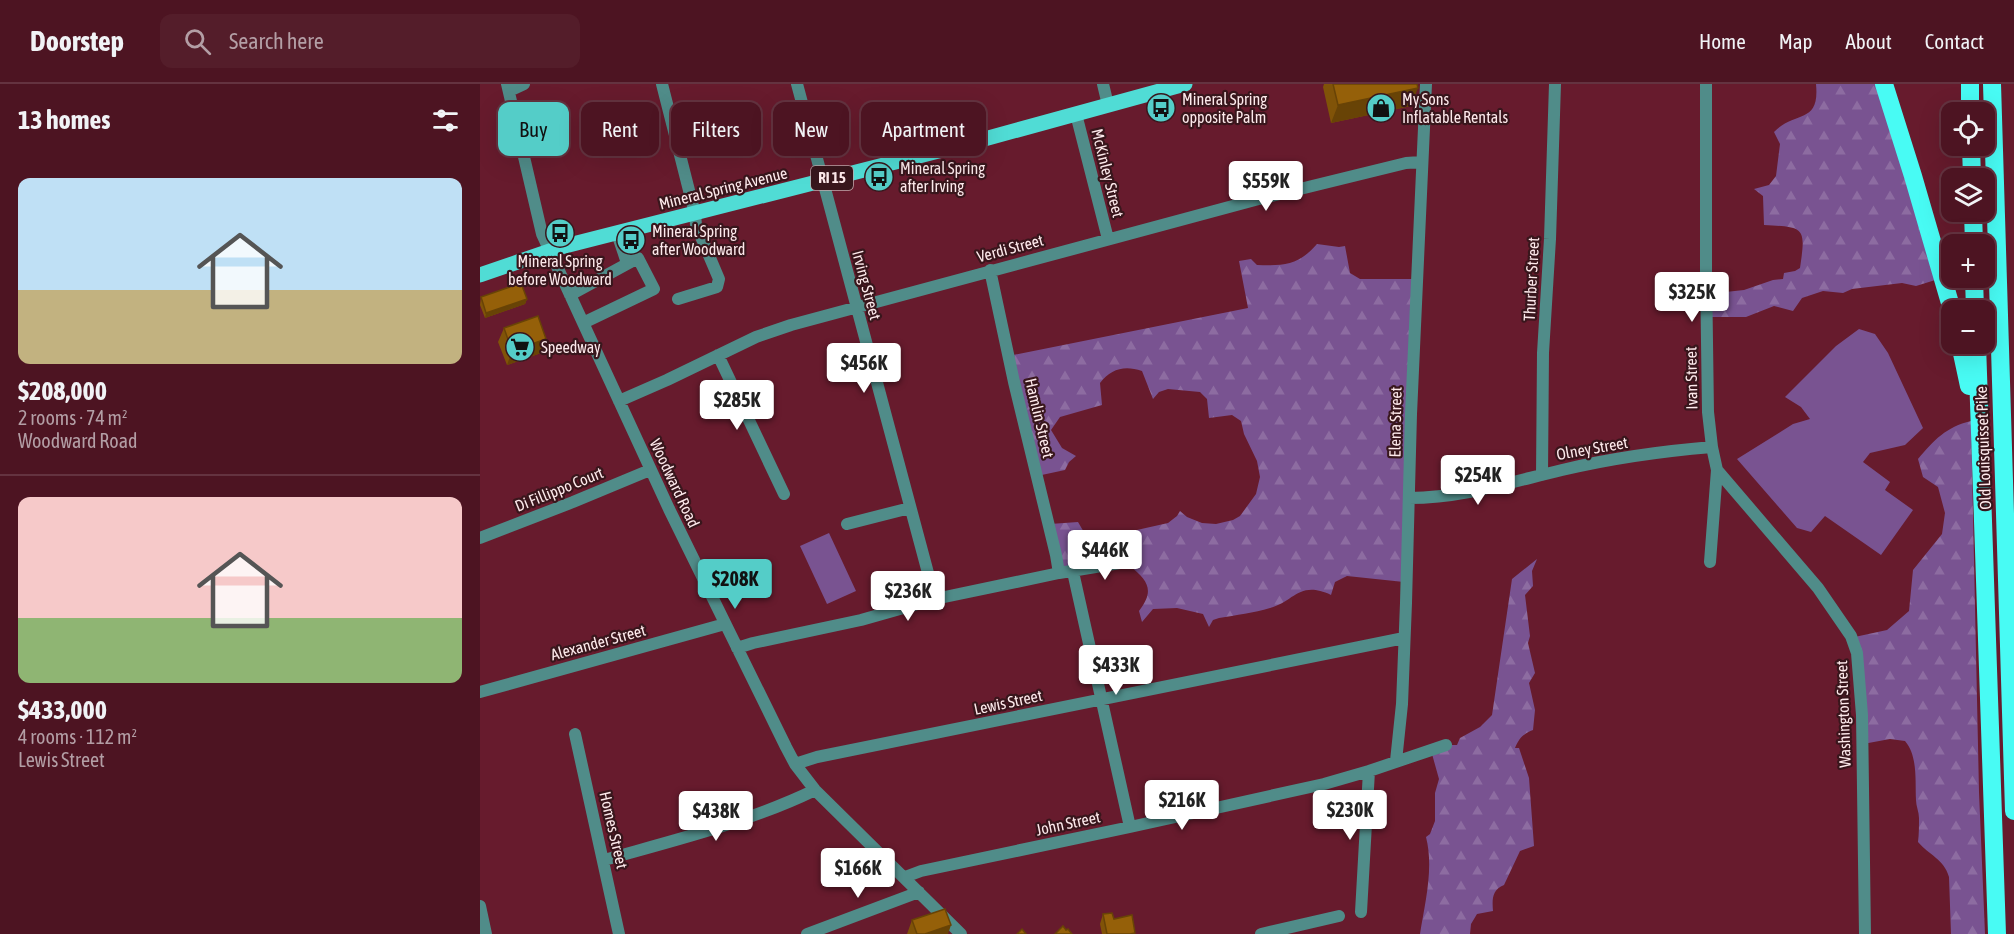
<!DOCTYPE html>
<meta charset="utf-8">
<style>
:root{--surface:#4d1422;--page:#541d2a;--text:#f1f3f6;--muted:#b39ea5;--line:#643340;--accent:#54cdc8}
body{margin:0;font-family:"Asap Condensed",sans-serif;background:var(--page);color:var(--text);height:100vh;display:flex;flex-direction:column;font-size:22px;white-space:nowrap}
*{box-sizing:border-box;margin:0}
p{font-size:20px;color:var(--muted)}
.icon{flex:none;width:33px;height:33px;fill:none;stroke:currentColor;stroke-width:2;stroke-linecap:round;stroke-linejoin:round}
.map{position:relative;flex:1;overflow:hidden}
.sheet{display:flex;flex-direction:column;background:var(--surface);width:480px}
.sheet>*{flex:none}
.top-card{position:absolute;left:18px;top:18px;width:570px;height:54px;display:flex;gap:12px}
.tools{position:absolute;left:1461px;top:18px;display:grid;gap:12px}
.tools a{display:grid;place-items:center;width:54px;height:54px;border-radius:12px;background:var(--surface);box-shadow:0 6px 24px #0002,0 0 0 2px var(--line);font-size:30px}
.price{position:absolute;translate:-50% -51px;padding:0 14px;border-radius:6px;background:#fff;color:#222;font-size:20px;line-height:39px;filter:drop-shadow(0 2px 3px #0008)}
.price::after{content:'';position:absolute;left:50%;top:36px;width:18px;height:14px;margin-left:-9px;background:inherit;clip-path:polygon(0 0,100% 0,50% 100%)}
.price.selected{background:var(--accent);color:#111}
ul{padding:0;list-style:none}
li{display:grid;align-content:center;gap:12px;height:318px;padding:0 18px}
li+li{border-top:2px solid var(--line)}
li span{display:grid;place-items:center;height:186px;border-radius:12px;color:#555}
li>.icon{margin-inline-start:auto}
span .icon{width:108px;height:108px;fill:#fffc;stroke-width:1}
li b{font-size:26px}
h2{display:flex;justify-content:space-between;align-items:center;height:72px;padding:0 18px;font-size:26px}
.tag{padding:0 21px;border-radius:12px;background:var(--surface);box-shadow:0 6px 24px #0002,0 0 0 2px var(--line);font-size:21px;line-height:54px}
.tag.selected{background:var(--accent);color:#111}
header{display:flex;align-items:center;gap:36px;box-sizing:border-box;height:84px;padding:0 30px;background:var(--surface);border-bottom:2px solid var(--line)}
header strong{font-size:28px}
nav{display:flex;gap:33px;margin-inline-start:auto;font-size:21px}
.search{width:420px;height:54px;background:var(--page);display:flex;align-items:center;gap:15px;box-sizing:border-box;padding:0 21px;border-radius:12px;color:var(--muted);font-size:22px}
main{display:flex;flex:1;min-height:0}
.map>svg:first-child{display:block}
.forest{fill:url(#forest-firs)}
.park{fill:#795391}
.lines{fill:none;stroke-linecap:round;stroke-linejoin:round}
.minor{stroke:#508c89;stroke-width:12}
.major{stroke:#50dcd5;stroke-width:15}
.highway{stroke:#48fbf4;stroke-width:18}
.wall{fill:#805308}
.shaded-wall{fill:#684306}
.building{fill:#956009;stroke:#684306;stroke-width:1.5}
.labels{text-anchor:middle;stroke-width:4.5;stroke-linejoin:round;paint-order:stroke}
.shield{fill:#38161c;stroke:#c2aaad;stroke-width:1.5}
.shield-label{font-size:15px;font-weight:bold;fill:#fde9eb}
.poi-label{font-size:16px;fill:#fde9eb;stroke:#38161c;text-anchor:start}
.street-label{font-size:16px;fill:#fde9eb;stroke:#38161c}
</style>
<header>
<strong>Doorstep</strong>
<div class="search"><svg class="icon" aria-label="search" viewBox="0 0 24 24"><circle cx="10" cy="10" r="6"/><path d="M15 15l6 6"/></svg>Search here</div>
<nav><a>Home</a><a>Map</a><a>About</a><a>Contact</a></nav>
</header>
<main>
<section class="sheet">
<h2>13 homes<svg class="icon" aria-label="filters" viewBox="0 0 24 24"><path d="M4 7h16M4 17h16"/><circle cx="9" cy="7" r="2"/><circle cx="15" cy="17" r="2"/></svg></h2>
<ul>
<li><span style="background:linear-gradient(#bfe0f5 60%,#c2b280 0)"><svg class="icon" aria-label="home" viewBox="0 0 24 24"><path d="M3 11l9-7 9 7M6 9v11h12V9"/></svg></span><div><b>$208,000</b><p>2 rooms · 74 m²</p><p>Woodward Road</p></div></li>
<li><span style="background:linear-gradient(#f6c9c9 65%,#8fb573 0)"><svg class="icon" aria-label="home" viewBox="0 0 24 24"><path d="M3 11l9-7 9 7M6 9v11h12V9"/></svg></span><div><b>$433,000</b><p>4 rooms · 112 m²</p><p>Lewis Street</p></div></li>
</ul>
</section>
<div class="map">
<svg width="1534" height="850" viewBox="0 0 1534 850">
<defs>
<pattern id="forest-firs" width="22" height="20" patternUnits="userSpaceOnUse" patternTransform="scale(1.5)"><rect width="22" height="20" fill="#795391"/><path d="M5 1l3.5 6h-7zM16 11l3.5 6h-7z" fill="#8d6ca1"/></pattern>
</defs>
<rect width="100%" height="100%" fill="#671b2d"/>
<path class="forest" d="M 1336,0 L 1404,0 L 1465,193 L 1436,202 L 1422,199 L 1372,205 L 1363,209 L 1343,207 L 1322,214 L 1313,227 L 1294,222 L 1266,233 L 1228,233 L 1227,210 L 1264,206 L 1293,196 L 1303,195 L 1304,189 L 1315,187 L 1320,184 C 1326,143 1325,143 1284,141 L 1283,112 L 1274,105 L 1289,101 L 1296,92 L 1300,60 L 1294,48 C 1315,26 1340,41 1336,0 Z
M 837,160 L 859,163 L 865,162 L 870,189 L 880,195 L 936,195 L 924,498 L 867,492 L 855,498 L 851,511 C 819,496 814,518 790,524 C 774,529 756,531 739,534 L 733,536 L 729,543 L 723,530 L 697,524 L 673,525 L 662,538 L 659,527 C 675,506 668,497 650,482 L 579,492 L 570,440 L 598,438 L 605,450 L 617,455 L 688,439 L 697,432 L 700,427 L 707,433 L 722,439 L 736,440 L 753,436 L 760,432 L 776,410 L 780,393 L 777,377 L 764,350 L 761,337 L 752,331 L 729,334 L 727,315 L 720,308 L 688,305 L 679,308 L 673,315 L 662,287 C 644,281 631,285 620,299 L 622,321 L 580,333 L 571,346 L 582,364 L 596,372 L 589,378 L 585,386 L 557,392 L 528,272 L 768,224 L 759,177 L 771,175 L 777,181 C 804,182 819,181 837,160 Z
M 1491,337 L 1499,708 L 1505,850 L 1471,850 L 1469,793 C 1464,775 1449,771 1438,758 C 1439,750 1439,742 1439,734 C 1439,728 1436,722 1436,716 C 1435,697 1438,672 1425,657 L 1410,655 L 1383,660 L 1370,554 L 1407,546 L 1429,527 L 1433,486 L 1462,450 L 1465,429 L 1458,403 L 1443,393 L 1438,375 C 1454,356 1466,343 1491,337 Z
M 1057,475 L 1052,487 L 1053,502 L 1045,511 L 1050,552 L 1048,559 L 1055,589 L 1049,599 L 1055,626 L 1053,646 C 1043,650 1039,654 1035,664 L 1039,664 L 1049,694 L 1054,762 L 1040,767 L 1024,801 C 1012,806 1012,815 1013,827 L 997,830 L 991,840 L 990,850 L 940,850 C 945,819 954,784 946,753 L 950,750 L 955,737 L 955,709 L 959,695 L 952,670 L 966,661 L 977,661 L 980,654 L 1000,643 L 1012,631 L 1032,495 Z"/>
<path class="park" d="M 1379,245 L 1395,250 L 1408,269 L 1443,344 L 1425,361 L 1390,369 L 1383,378 L 1410,398 L 1405,406 L 1433,426 L 1401,471 L 1345,432 L 1331,448 L 1317,444 L 1257,375 L 1313,340 L 1330,335 L 1321,323 L 1305,313 L 1356,262 Z
M 349,449 L 376,507 L 347,520 L 320,462 Z"/>
<g class="lines">
<path class="minor" d="M 27,0 L 62,150 L 189,425 L 306,663 L 315,680 L 335,706 L 481,850
M 182,0 L 215,130 L 216,141 L 239,195 L 237,203 L 198,215
M 317,0 L 455,515
M 623,0 L 628,21
M 1226,0 L 1226,187 L 1228,328 L 1232,363 L 1237,386 L 1230,478
M 29,7 L 44,0
M 596,30 L 628,155
M 137,149 L 147,179
M 510,186 L 534,298 L 576,471 L 579,489
M 90,211 L 158,174 L 174,205 L 103,239
M 238,271 L 304,410
M 139,317 L 187,296 L 276,253 L 311,241 L 775,116 L 926,79 L 941,78
M 1237,386 L 1338,504 L 1371,552 L 1377,569 L 1382,631 L 1385,850
M 1062,391 L 1063,269 L 1070,155 L 1075,0
M 929,414 C 982,414 1031,398 1082,386 C 1128,375 1184,367 1232,363
M 367,440 L 430,424
M 0,454 L 93,418 L 170,386
M 593,488 L 650,743
M 257,564 L 273,559 L 381,536 L 455,515 L 579,489 L 652,477
M 0,608 L 245,540
M 95,650 L 139,850
M 916,677 L 922,620 L 926,519 L 931,330 L 946,0
M 315,680 L 337,673 L 924,554
M 124,776 C 195,756 269,738 335,706
M 425,793 L 441,787 L 650,743 L 844,700 L 889,687 L 966,661
M 0,822 L 6,850
M 881,828 L 889,687
M 327,850 L 439,808
M 781,850 L 859,832"/>
<path class="major" d="M 0,191 L 81,163 L 490,59 L 705,0"/>
<path class="highway" d="M 1404,0 L 1433,92 L 1472,226
M 1490,0 L 1490,28
M 1512,0 L 1534,727
M 1491,62 L 1492,94
M 1493,128 L 1494,160
M 1494,194 L 1495,226
M 1480,260 L 1489,302
M 1497,260 L 1517,850"/>
</g>
<path class="wall" d="M 844,0 L 937,0 L 931,22 L 851,39 L 843,3 Z
M 1,213 L 47,215 L 45,220 L 5,234 L 0,221 Z
M 24,244 L 61,269 L 27,281 L 18,258 Z
M 623,830 L 634,835 L 655,850 L 622,850 L 620,840 Z
M 432,836 L 468,850 L 427,850 Z"/>
<path class="shaded-wall" d="M 938,4 L 931,22 L 851,39 L 858,21 Z
M 47,215 L 45,220 L 5,234 L 6,229 Z
M 66,255 L 61,269 L 27,281 L 32,267 Z
M 471,841 L 468,850 L 445,850 Z"/>
<path class="building" d="M 853,0 L 937,0 L 938,4 L 858,21 Z
M 41,199 L 47,215 L 6,229 L 1,213 Z
M 58,232 L 66,255 L 32,267 L 24,244 Z
M 465,825 L 471,841 L 445,850 L 437,850 L 432,836 Z
M 632,829 L 634,835 L 652,831 L 655,849 L 650,850 L 627,850 L 623,830 Z
M 583,842 L 586,846 L 588,845 L 592,850 L 575,850 Z
M 542,845 L 546,850 L 537,850 Z"/>
<defs>
<g id="bus-disc" transform="scale(1.5)"><circle r="9.5" fill="#54cdc8" stroke="#38161c"/><path d="M-5-6H5V4H4V6H2V4H-2V6H-4V4H-5ZM-3.5-4V0h7V-4ZM-3.5 1.2v1.5H-2V1.2ZM2 1.2v1.5H3.5V1.2Z" fill="#111"/></g>
<g id="shop-disc" transform="scale(1.5)"><circle r="9.5" fill="#54cdc8" stroke="#38161c"/><path d="M-5-2.5h2.3a2.7 3.5 0 0 1 5.4 0H5L5.5 6h-11ZM-1.5-2.5h3a1.5 2.3 0 0 0-3 0Z" fill="#111"/></g>
<g id="supermarket-disc" transform="scale(1.5)"><circle r="9.5" fill="#54cdc8" stroke="#38161c"/><path d="M-6-5.5h2.5l.6 2H6L4.5 2H-2.5L-4.4-4H-6ZM-1.5 3.2a1.3 1.3 0 1 0 .1 0ZM3 3.2a1.3 1.3 0 1 0 .1 0Z" fill="#111"/></g>
</defs>
<g fill-rule="evenodd">
<use href="#bus-disc" x="681" y="24"/>
<use href="#shop-disc" x="901" y="24"/>
<use href="#bus-disc" x="399" y="93"/>
<use href="#bus-disc" x="80" y="149"/>
<use href="#bus-disc" x="151" y="156"/>
<use href="#supermarket-disc" x="40" y="263"/>
</g>
<g class="labels">
<rect class="shield" x="331" y="82" width="42" height="24" rx="4.5"/>
<g class="shield-label">
<text x="352" y="99">RI 15</text>
</g>
<g class="poi-label">
<text x="702" y="21">Mineral Spring<tspan x="702" dy="18">opposite Palm</tspan></text>
<text x="922" y="21">My Sons<tspan x="922" dy="18">Inflatable Rentals</tspan></text>
<text x="420" y="90">Mineral Spring<tspan x="420" dy="18">after Irving</tspan></text>
<text x="172" y="153">Mineral Spring<tspan x="172" dy="18">after Woodward</tspan></text>
<text x="80" y="183" text-anchor="middle">Mineral Spring<tspan x="80" dy="18">before Woodward</tspan></text>
<text x="61" y="269">Speedway</text>
</g>
<g class="street-label">
<text transform="translate(628 89) rotate(76)" y="6">McKinley Street</text>
<text transform="translate(243 104) rotate(-14)" y="6">Mineral Spring Avenue</text>
<text transform="translate(530 164) rotate(-15)" y="6">Verdi Street</text>
<text transform="translate(1051 195) rotate(-87)" y="6">Thurber Street</text>
<text transform="translate(387 201) rotate(75)" y="6">Irving Street</text>
<text transform="translate(1211 294) rotate(-91)" y="6">Ivan Street</text>
<text transform="translate(560 334) rotate(77)" y="6">Hamlin Street</text>
<text transform="translate(915 338) rotate(-89)" y="6">Elena Street</text>
<text transform="translate(1112 364) rotate(-10)" y="6">Olney Street</text>
<text transform="translate(1503 364) rotate(-92)" y="6">Old Louisquisset Pike</text>
<text transform="translate(195 399) rotate(65)" y="6">Woodward Road</text>
<text transform="translate(79 405) rotate(-22)" y="6">Di Fillippo Court</text>
<text transform="translate(118 558) rotate(-15)" y="6">Alexander Street</text>
<text transform="translate(528 618) rotate(-12)" y="6">Lewis Street</text>
<text transform="translate(1363 630) rotate(-92)" y="6">Washington Street</text>
<text transform="translate(588 739) rotate(-12)" y="6">John Street</text>
<text transform="translate(134 746) rotate(77)" y="6">Homes Street</text>
</g>
</g>
</svg>
<div class="tools">
<a><svg class="icon" aria-label="locate" viewBox="0 0 24 24"><circle cx="12" cy="12" r="6"/><path d="M12 2v4M12 18v4M2 12h4M18 12h4"/></svg></a>
<a><svg class="icon" aria-label="layers" viewBox="0 0 24 24"><path d="M12 4l9 5-9 5-9-5zM3 14l9 5 9-5"/></svg></a>
<a>+</a>
<a>−</a>
</div>
<b class="price" style="left:786px;top:128px">$559K</b>
<b class="price" style="left:1212px;top:239px">$325K</b>
<b class="price" style="left:384px;top:310px">$456K</b>
<b class="price" style="left:257px;top:347px">$285K</b>
<b class="price" style="left:998px;top:422px">$254K</b>
<b class="price" style="left:625px;top:497px">$446K</b>
<b class="price selected" style="left:255px;top:526px">$208K</b>
<b class="price" style="left:428px;top:538px">$236K</b>
<b class="price" style="left:636px;top:612px">$433K</b>
<b class="price" style="left:702px;top:747px">$216K</b>
<b class="price" style="left:870px;top:757px">$230K</b>
<b class="price" style="left:236px;top:758px">$438K</b>
<b class="price" style="left:378px;top:815px">$166K</b>
<div class="top-card">
<a class="tag selected">Buy</a>
<a class="tag">Rent</a>
<a class="tag">Filters</a>
<a class="tag">New</a>
<a class="tag">Apartment</a>
</div>
</div>
</main>
